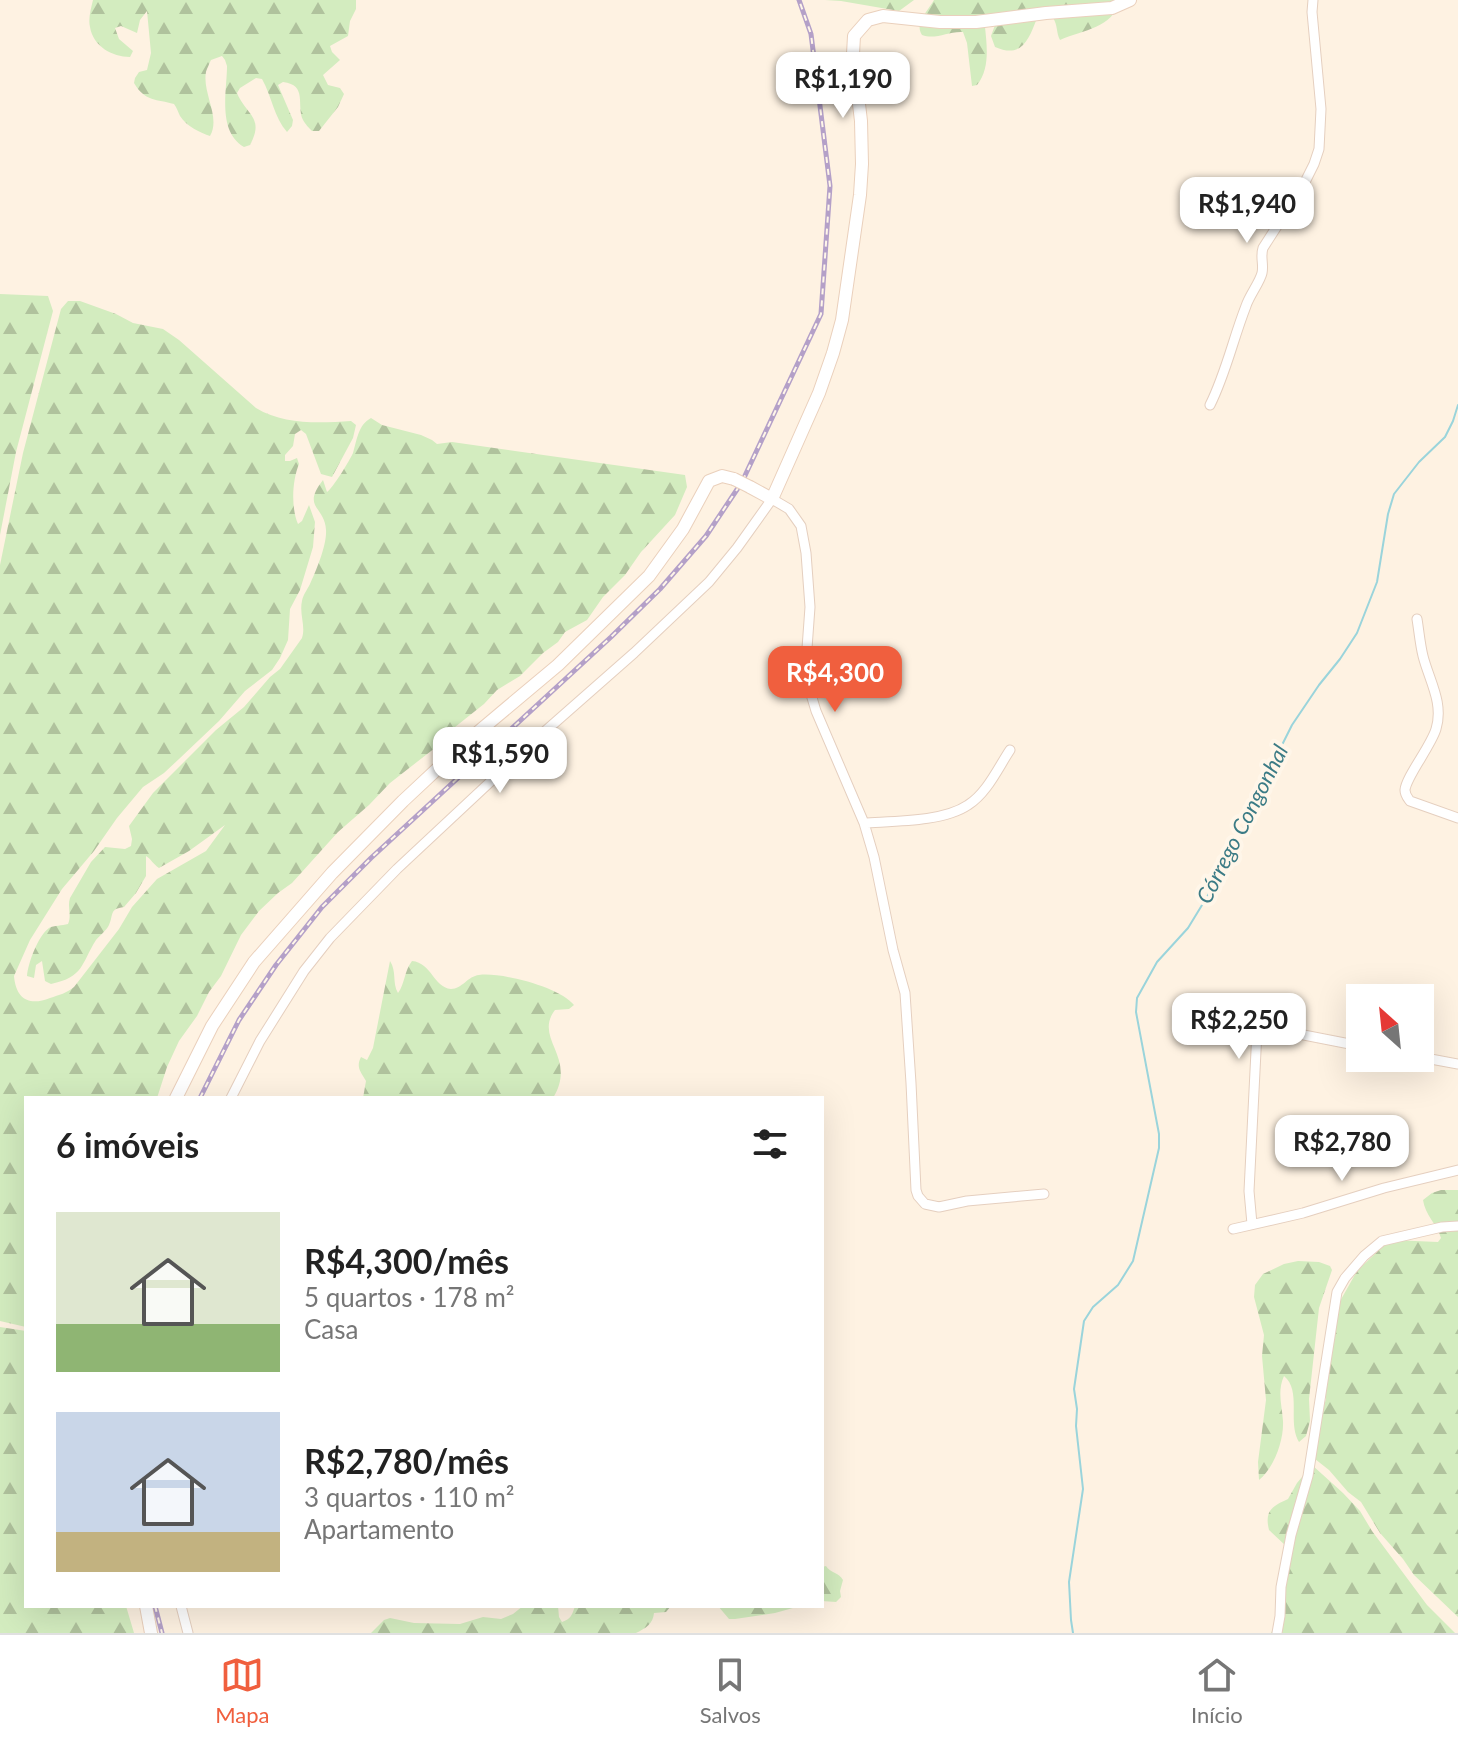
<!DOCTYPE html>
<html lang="pt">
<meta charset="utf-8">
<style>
:root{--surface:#fff;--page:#f2f2f2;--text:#222;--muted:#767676;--line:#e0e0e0;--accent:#f05f3e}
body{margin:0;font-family:Lato,sans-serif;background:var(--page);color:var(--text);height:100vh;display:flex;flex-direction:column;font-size:30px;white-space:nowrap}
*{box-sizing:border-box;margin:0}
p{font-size:26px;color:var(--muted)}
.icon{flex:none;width:44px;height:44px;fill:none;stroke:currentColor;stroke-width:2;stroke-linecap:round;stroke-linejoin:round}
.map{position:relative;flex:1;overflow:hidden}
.sheet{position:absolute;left:24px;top:1096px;width:800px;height:512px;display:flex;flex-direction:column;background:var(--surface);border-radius:0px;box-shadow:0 8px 32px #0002}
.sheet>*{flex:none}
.needle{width:52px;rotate:333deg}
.fabs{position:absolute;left:1346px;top:984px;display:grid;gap:16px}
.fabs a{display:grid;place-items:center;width:88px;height:88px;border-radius:0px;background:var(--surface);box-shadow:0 8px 32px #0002;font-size:40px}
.price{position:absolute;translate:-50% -68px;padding:0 18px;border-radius:16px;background:#fff;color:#222;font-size:26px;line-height:52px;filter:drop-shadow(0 2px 4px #0008)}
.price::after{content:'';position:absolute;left:50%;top:48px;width:24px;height:18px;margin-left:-12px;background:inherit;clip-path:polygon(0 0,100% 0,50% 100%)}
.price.on{background:var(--accent);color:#fff}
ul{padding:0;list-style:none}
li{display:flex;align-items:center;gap:24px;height:200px;padding:0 32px}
li span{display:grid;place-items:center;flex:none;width:224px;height:160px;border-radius:0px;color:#555}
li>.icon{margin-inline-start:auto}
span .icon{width:96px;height:96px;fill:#fffc;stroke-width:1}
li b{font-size:34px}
h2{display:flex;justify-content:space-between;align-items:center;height:96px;padding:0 32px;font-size:34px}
.tab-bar{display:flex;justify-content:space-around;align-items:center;height:112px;border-top:2px solid var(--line);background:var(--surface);font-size:22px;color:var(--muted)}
.tab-bar a{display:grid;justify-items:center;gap:4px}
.tab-bar .on{color:var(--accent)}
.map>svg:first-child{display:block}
.forest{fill:url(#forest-firs)}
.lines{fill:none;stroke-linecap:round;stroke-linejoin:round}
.stream{stroke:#9ad4db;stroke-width:2}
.street-casing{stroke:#e5cfbf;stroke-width:11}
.secondary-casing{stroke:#ead0bc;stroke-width:14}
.street{stroke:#fff;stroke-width:9}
.secondary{stroke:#fff;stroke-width:12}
.rail-casing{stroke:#b4a0c8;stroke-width:5}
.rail{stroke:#fff6e9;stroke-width:2;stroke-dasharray:6;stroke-linecap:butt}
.secondary-bridge-casing{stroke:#ead0bc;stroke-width:14;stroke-linecap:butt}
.secondary-bridge{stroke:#fff;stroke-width:12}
.labels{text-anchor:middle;stroke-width:8;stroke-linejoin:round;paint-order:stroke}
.water-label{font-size:22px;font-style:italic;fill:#3b7b85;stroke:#fff6e9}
</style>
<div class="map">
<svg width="1458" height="1633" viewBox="0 0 1458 1633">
<defs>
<pattern id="forest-firs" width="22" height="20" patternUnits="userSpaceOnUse" patternTransform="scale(2)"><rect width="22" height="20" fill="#d3ecbf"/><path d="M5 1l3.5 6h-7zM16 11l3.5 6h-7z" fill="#b0c29d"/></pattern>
</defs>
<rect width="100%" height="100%" fill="#fef2e2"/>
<path class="forest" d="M 93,0 L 356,0 L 356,9 L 350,21 L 348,36 L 330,46 L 332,52 L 340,60 L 323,75 L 328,85 L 340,88 L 344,94 L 338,107 L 319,131 L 312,131 C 308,127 306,125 303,120 C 296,105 308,85 283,82 L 278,85 L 293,120 L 292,126 L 287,132 C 274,117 272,97 262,79 L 256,78 L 240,88 L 237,93 C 246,115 265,117 250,145 L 244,147 C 217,131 227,91 227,66 L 225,60 L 222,56 L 211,60 C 210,62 206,71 206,72 C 202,93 221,117 210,136 C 201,133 186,126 180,116 C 178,112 177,108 174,104 C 157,99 145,102 134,83 L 135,78 L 139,72 L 147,70 L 151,53 L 147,11 L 140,20 L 137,33 L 121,26 L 115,28 L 119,39 L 133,51 L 130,57 C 112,57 93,46 90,27 C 88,19 91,8 93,0 Z
M 825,0 L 914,0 L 899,11 L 841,1 Z
M 934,0 L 1121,0 C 1111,29 1085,29 1060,40 C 1056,33 1058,25 1053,18 L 1037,18 C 1029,39 1022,59 995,47 L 991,36 L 995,25 L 985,27 C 987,46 990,69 977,85 L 972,86 L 967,43 L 963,32 C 948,31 936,40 922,35 C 914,23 928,11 934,0 Z
M 0,294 L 48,296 L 53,311 L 16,452 L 0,535 Z
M 68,301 L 80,301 L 116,314 L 133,323 L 163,329 L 179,340 L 256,408 C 284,425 319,423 351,421 L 356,425 L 353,438 L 332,477 L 321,474 L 306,434 L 301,430 L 295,434 L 293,446 L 285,455 L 285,461 L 290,461 L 297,458 L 299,464 C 292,481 291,508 298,524 L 302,521 L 309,505 L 315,522 L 313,547 L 300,590 L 290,609 L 288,640 L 280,658 L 272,670 L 245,691 L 219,721 L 179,759 L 164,773 L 143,787 L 117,818 L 94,851 L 62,889 L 30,940 L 14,976 C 16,1000 30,1006 50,998 C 59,995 67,993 74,987 L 119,929 L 132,907 L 157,879 L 206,851 L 225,825 L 189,851 L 159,868 C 153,864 151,859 146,856 L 146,876 L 136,893 L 124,907 C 109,909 114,914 109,925 C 106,931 100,935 96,940 C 81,964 84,977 51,984 L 45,981 L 42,961 L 36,965 L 34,978 L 27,976 C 28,963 38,936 49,928 C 54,925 62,926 68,924 C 72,915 67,907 70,898 L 91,862 L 105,847 L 125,849 L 131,846 L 132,839 L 129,826 L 153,793 L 216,730 L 244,707 L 270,677 L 280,669 L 302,638 C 306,626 299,614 302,601 C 303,595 307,590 310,584 C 316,571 327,545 326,530 C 325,506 301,508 323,480 L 327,492 C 333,488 350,460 353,453 C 357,440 358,425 371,418 L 382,425 L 421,435 L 432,440 L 437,444 L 452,442 L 685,475 L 687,487 L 675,515 L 641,552 L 625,575 L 603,597 L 587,620 L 565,632 L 558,642 L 543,653 L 520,676 L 497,690 L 484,704 L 455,727 L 440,744 L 390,783 L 369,805 L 338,832 L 292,883 L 278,893 L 259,911 L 241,935 L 221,976 L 209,992 L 197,1016 L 179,1041 L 167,1067 L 157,1098 L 26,1098 L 26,1327 L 0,1321 L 0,565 L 23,453 L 61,309 Z
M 390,961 C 397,972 392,983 398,993 C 405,984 404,971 412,961 C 432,963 433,987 451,989 C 462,989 468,976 479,975 C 501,972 560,987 574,1005 L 569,1009 L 555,1010 C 533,1039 578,1057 553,1098 L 363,1098 L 366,1081 C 360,1071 356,1067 361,1057 L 367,1060 L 373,1048 Z
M 1441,1190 L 1458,1190 L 1458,1617 L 1414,1575 L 1403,1559 L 1380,1533 L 1361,1502 L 1348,1492 L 1329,1470 L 1315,1459 L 1321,1416 L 1326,1399 L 1324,1394 L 1339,1303 L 1357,1271 L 1377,1252 L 1376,1244 L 1392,1240 L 1438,1242 L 1441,1238 C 1437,1224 1425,1215 1423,1200 L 1432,1193 Z
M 1298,1261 L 1319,1262 L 1330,1266 L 1332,1270 L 1319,1308 L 1309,1399 L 1310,1421 L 1306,1436 L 1299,1442 C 1287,1422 1302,1391 1284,1376 C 1277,1391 1282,1406 1283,1421 C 1284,1440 1274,1468 1259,1480 L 1258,1462 L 1266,1400 L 1262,1356 L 1264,1335 L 1254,1297 L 1255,1285 L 1263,1274 L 1284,1264 Z
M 0,1327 L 26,1331 L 26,1606 L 126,1606 L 134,1633 L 0,1633 Z
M 1312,1465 L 1343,1493 L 1360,1511 L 1372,1531 L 1427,1605 L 1455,1633 L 1271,1633 L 1277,1621 L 1286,1546 L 1269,1530 C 1264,1510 1273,1506 1288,1499 L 1297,1483 Z
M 826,1566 C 830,1573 839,1572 843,1580 L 840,1591 L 841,1597 L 836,1602 L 822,1601 L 822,1567 Z
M 523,1606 L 558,1606 L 559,1617 L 562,1622 C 571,1619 572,1615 575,1606 L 671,1606 L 666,1612 L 654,1613 C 653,1624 646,1628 636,1633 L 371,1633 L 384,1620 L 390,1618 L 414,1623 L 460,1624 L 483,1617 L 501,1619 L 513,1614 Z
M 718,1606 L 800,1606 L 775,1613 L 735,1619 L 729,1619 Z"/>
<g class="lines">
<path class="stream" d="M 1073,1633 L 1071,1620 L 1069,1582 L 1083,1489 L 1076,1426 L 1077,1409 L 1074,1389 L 1084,1321 L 1093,1307 L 1118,1285 L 1133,1261 L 1159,1148 L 1159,1134 L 1136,1012 L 1137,998 L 1157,962 L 1188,928 L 1221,874 L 1236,842 L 1255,808 L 1258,793 L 1292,725 L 1319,685 L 1340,659 L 1357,633 L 1377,582 L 1388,514 L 1394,494 L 1419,462 L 1445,437 L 1453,421 L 1458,405"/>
<g class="street-casing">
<path id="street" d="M 1210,405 C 1226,373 1233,339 1246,306 C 1249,296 1260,282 1262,273 C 1264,264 1260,257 1263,248 L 1304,184 L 1314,164 L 1319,149 L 1321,109 L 1312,12 L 1313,0
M 1417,619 C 1419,631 1420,644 1423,656 C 1429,680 1444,703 1436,729 C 1431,746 1406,777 1405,790 C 1405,795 1407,797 1410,801 L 1458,818
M 864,823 L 874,857 L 893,950 L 905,993 L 911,1083 L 916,1190 L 918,1196 L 925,1204 L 939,1207 L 967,1201 L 1044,1194
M 1420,1057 L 1458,1064
M 231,1098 L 260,1041 L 304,971 L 330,938 L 397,869 L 534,741 L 634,653 L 709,582 L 737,548 L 772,499 L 789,509 L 801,526 L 806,553 L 810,607 L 806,662 L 810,691 L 816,711 L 864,823 C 894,821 943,822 968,805 C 987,793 998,768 1010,750
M 1252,1224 L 1249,1191 L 1257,1031 L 1268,1028 L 1360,1046
M 1233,1229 L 1303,1213 L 1384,1188 L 1458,1170
M 181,1606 L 188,1633
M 1277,1633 L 1280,1616 L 1281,1587 L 1291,1535 L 1308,1476 L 1337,1292 L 1345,1278 L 1364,1256 L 1382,1241 L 1442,1227 L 1458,1226"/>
</g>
<g class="secondary-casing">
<path id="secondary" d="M 750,487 L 772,499 L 819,393 L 833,353 L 842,320 L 860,195 L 862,164 L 861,121 L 853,54 L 854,36 L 868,20 L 883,16 L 940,22 L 976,22 L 1046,13 L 1112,8 L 1130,0
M 176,1098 L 212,1026 L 254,962 L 332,873 L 403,801 L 465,743 L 558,665 L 649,576 L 683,529 L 709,481 L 722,476 L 734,479
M 146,1606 L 151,1633"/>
</g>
<use href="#street" class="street"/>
<use href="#secondary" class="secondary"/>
<g class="rail-casing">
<path id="rail" d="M 200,1098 L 239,1020 L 276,965 L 322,907 L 371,858 L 611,637 L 660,589 L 706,536 L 742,482 L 821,314 L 830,186 L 811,34 L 799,0
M 155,1606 L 162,1633"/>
</g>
<use href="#rail" class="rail"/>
<g class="secondary-bridge-casing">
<path id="secondary-bridge" d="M 734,479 L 750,487"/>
</g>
<use href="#secondary-bridge" class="secondary-bridge"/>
</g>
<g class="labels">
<g class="water-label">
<text transform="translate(1242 824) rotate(-63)" y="8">Córrego Congonhal</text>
</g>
</g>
</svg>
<div class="fabs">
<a><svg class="needle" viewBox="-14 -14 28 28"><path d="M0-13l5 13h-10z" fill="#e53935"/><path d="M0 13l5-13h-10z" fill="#767676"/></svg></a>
</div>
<b class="price" style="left:843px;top:120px">R$1,190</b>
<b class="price" style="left:1247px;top:245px">R$1,940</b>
<b class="price on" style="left:835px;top:714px">R$4,300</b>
<b class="price" style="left:500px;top:795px">R$1,590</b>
<b class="price" style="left:1239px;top:1061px">R$2,250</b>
<b class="price" style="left:1342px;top:1183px">R$2,780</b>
<section class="sheet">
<h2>6 imóveis<svg class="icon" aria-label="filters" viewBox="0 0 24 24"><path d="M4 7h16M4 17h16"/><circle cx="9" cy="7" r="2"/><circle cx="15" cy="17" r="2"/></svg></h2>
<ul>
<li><span style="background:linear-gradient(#dfe7d0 70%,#8fb573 0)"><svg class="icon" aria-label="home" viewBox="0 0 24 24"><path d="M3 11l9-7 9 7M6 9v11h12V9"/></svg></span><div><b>R$4,300/mês</b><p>5 quartos · 178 m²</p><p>Casa</p></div></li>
<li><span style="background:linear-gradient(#c9d6e8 75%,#c2b280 0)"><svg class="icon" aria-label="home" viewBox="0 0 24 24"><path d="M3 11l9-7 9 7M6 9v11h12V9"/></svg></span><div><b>R$2,780/mês</b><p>3 quartos · 110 m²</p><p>Apartamento</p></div></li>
</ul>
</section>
</div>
<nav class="tab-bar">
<a class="on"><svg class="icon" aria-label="map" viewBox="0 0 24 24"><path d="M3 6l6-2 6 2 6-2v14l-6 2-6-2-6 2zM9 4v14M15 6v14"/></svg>Mapa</a>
<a><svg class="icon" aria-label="saved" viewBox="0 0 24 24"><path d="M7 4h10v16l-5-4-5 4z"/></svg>Salvos</a>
<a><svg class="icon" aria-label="home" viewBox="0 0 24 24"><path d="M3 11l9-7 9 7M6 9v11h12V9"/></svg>Início</a>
</nav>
